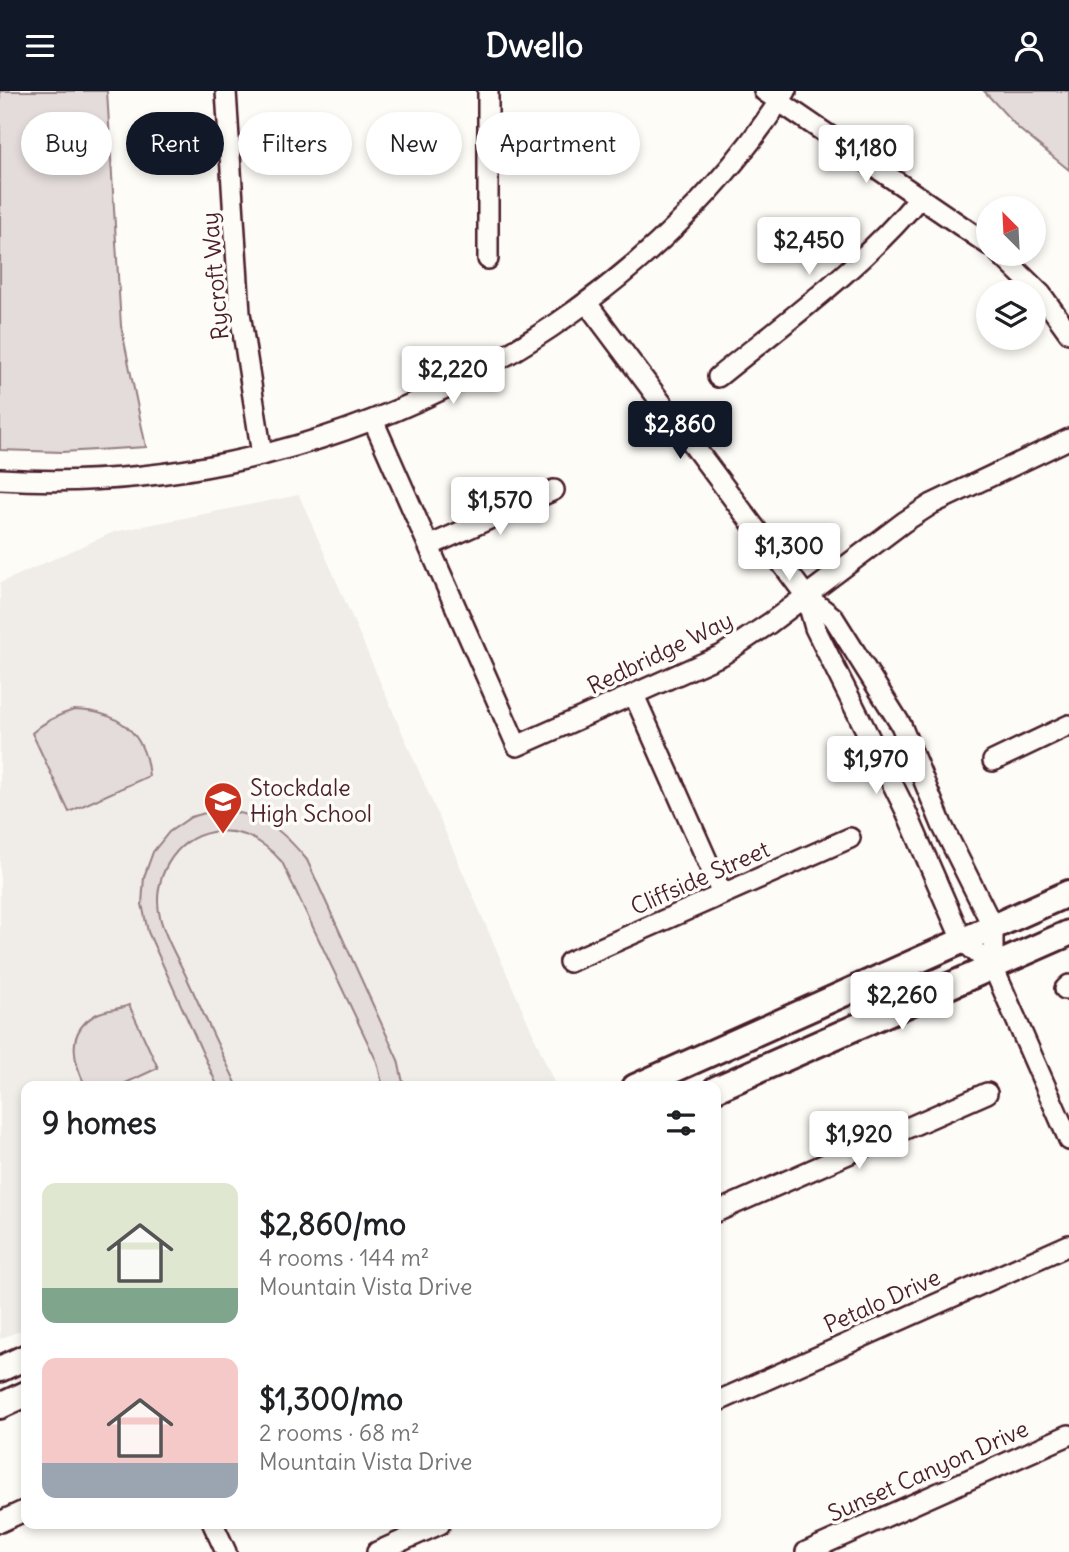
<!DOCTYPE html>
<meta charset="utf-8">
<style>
:root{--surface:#fff;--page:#f2f2f2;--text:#202124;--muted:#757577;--accent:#111827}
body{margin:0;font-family:Delius,sans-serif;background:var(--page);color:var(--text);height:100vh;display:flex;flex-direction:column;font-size:26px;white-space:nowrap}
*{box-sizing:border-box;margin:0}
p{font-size:23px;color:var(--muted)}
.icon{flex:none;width:38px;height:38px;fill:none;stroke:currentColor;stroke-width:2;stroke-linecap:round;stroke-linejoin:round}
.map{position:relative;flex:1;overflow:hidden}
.panel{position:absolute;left:21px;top:990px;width:700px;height:448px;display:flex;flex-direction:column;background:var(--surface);border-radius:14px;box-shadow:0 4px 10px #0003}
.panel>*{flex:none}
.hud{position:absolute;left:21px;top:21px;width:700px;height:63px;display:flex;gap:14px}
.needle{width:46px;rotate:336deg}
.controls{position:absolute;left:976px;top:105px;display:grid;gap:14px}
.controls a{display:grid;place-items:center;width:70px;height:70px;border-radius:50%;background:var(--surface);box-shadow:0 4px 10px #0003;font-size:35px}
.price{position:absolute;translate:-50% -60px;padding:0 16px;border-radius:7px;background:#fff;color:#222;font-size:23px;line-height:46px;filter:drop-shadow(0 2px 4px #0008)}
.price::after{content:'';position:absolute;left:50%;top:42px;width:21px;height:16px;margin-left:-10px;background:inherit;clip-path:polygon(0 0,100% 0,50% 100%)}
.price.on{background:var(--accent);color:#fff}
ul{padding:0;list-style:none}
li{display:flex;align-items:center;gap:21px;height:175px;padding:0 21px}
li span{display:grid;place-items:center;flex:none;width:196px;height:140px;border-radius:14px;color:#555}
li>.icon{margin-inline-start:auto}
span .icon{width:84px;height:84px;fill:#fffc;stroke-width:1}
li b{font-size:30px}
h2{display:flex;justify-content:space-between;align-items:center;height:84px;padding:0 21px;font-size:30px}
.pill{padding:0 24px;border-radius:32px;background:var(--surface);box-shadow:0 4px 10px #0003;font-size:24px;line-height:63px}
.pill.on{background:var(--accent);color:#fff}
header{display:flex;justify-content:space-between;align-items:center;height:91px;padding:0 21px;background:var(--accent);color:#fff;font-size:32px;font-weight:800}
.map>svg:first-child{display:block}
.built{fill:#f0ece8}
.grass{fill:#e3dcda;stroke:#967e82;stroke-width:2}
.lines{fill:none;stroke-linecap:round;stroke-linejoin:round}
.minor-casing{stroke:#4a1f2b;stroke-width:24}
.major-casing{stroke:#4a1f2b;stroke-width:30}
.minor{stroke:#fdfcf7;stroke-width:19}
.major{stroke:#fdfcf7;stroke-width:24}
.labels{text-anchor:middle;stroke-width:7;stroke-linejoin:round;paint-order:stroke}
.street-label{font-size:23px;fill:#4a1f2b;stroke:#fdfcf7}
.poi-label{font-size:23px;fill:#4a1f2b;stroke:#fdfcf7;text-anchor:start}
</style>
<header><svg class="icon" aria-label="menu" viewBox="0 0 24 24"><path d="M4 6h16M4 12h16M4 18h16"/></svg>Dwello<svg class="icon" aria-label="person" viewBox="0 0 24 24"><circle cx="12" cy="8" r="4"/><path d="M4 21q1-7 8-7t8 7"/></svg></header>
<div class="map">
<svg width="1069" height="1461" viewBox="0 0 1069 1461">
<rect width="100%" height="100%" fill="#fdfcf7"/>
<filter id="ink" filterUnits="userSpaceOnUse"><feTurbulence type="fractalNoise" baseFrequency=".0143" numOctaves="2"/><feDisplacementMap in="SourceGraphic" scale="14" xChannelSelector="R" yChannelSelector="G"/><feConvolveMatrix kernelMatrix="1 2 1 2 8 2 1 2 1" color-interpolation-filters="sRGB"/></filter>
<g filter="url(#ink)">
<path class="built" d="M 299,404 L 556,996 L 26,996 L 26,1237 L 0,1248 L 0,492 L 114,441 Z"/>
<path class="grass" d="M 0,0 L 107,0 L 121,235 L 146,356 L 62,361 L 0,359 Z
M 984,0 L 1069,0 L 1069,79 L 1019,38 Z
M 74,619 C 118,620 145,641 149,685 L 69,721 L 32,642 C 45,630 57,624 74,619 Z
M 216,719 C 260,721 279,735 307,769 L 398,969 L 404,996 L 383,996 L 377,971 L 282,771 C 264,750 241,737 212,741 C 173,748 151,790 160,826 C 165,847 177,866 186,885 C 203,922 220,959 238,996 L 218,996 L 148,841 L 142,813 L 144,786 L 153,761 L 169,741 L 191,726 Z
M 129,914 L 158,977 L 117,996 L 86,996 C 73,970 65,940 97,923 C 107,918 118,919 129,914 Z"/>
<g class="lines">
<g class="minor-casing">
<path id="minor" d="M 226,0 L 240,222 L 262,364
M 764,0 L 989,154
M 1000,163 L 1041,203 L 1069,242
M 488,168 L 488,0
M 586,211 L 806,505 L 833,526 L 901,634 L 942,734 L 993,836 L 993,876 L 1069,1049
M 718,286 C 788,229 862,176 920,106
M 373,329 L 517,655 L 722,564 L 770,532 L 904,431 L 932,413 L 1069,348
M 0,388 C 302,408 621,256 786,0
M 429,455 L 554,399
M 806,505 L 815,537 L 905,718 L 962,849 L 993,876
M 634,604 L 722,803
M 993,670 L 1069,634
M 569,871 L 850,747
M 1065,898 L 1069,894
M 716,1121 L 987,1002
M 716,1311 L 1069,1154
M 0,1431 L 26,1419
M 213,1433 L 226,1461
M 377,1461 L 440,1433
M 806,1461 L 1069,1344"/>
</g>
<g class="major-casing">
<path id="major" d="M 635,996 L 1069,802
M 716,998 L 1069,842
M 0,1278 L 26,1266
M 0,1315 L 26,1303"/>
</g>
<use href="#minor" class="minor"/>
<use href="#major" class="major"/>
</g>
</g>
<defs>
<g id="school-pin" transform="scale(2.0125)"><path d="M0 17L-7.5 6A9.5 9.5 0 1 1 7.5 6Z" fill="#c8321e" stroke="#fdfcf7"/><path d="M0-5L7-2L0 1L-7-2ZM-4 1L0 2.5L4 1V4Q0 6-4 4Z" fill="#fff"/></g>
</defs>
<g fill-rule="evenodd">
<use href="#school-pin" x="223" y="710"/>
</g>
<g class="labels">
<g class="street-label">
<text transform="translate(215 185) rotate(-95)" y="8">Rycroft Way</text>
<text transform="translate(660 562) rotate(-26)" y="8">Redbridge Way</text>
<text transform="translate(700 787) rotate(-24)" y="8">Cliffside Street</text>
<text transform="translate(882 1210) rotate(-24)" y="8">Petalo Drive</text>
<text transform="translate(928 1380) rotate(-24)" y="8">Sunset Canyon Drive</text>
</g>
<g class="poi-label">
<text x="250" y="705">Stockdale<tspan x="250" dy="26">High School</tspan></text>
</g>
</g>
</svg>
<div class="controls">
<a><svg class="needle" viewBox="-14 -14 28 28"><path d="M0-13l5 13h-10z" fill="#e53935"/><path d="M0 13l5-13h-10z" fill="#757577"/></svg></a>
<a><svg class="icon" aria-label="layers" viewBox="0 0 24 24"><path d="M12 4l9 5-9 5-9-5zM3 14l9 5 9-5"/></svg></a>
</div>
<b class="price" style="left:866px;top:94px">$1,180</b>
<b class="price" style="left:809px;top:186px">$2,450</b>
<b class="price" style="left:453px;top:315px">$2,220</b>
<b class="price on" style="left:680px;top:370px">$2,860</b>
<b class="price" style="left:500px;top:446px">$1,570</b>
<b class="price" style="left:789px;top:492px">$1,300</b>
<b class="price" style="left:876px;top:705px">$1,970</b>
<b class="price" style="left:902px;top:941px">$2,260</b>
<b class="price" style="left:859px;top:1080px">$1,920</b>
<div class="hud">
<a class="pill">Buy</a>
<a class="pill on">Rent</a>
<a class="pill">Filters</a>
<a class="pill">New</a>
<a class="pill">Apartment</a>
</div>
<section class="panel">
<h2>9 homes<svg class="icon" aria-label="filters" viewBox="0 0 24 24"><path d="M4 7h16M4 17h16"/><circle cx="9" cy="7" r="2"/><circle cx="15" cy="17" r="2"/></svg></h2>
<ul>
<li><span style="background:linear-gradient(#dfe7d0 75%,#7fa58c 0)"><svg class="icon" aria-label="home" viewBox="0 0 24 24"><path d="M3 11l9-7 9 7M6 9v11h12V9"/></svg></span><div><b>$2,860/mo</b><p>4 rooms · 144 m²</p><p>Mountain Vista Drive</p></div></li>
<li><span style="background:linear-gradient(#f6c9c9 75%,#9aa5b1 0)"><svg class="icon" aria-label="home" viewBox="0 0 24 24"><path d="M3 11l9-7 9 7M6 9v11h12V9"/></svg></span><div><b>$1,300/mo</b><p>2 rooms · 68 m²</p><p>Mountain Vista Drive</p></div></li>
</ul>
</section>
</div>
